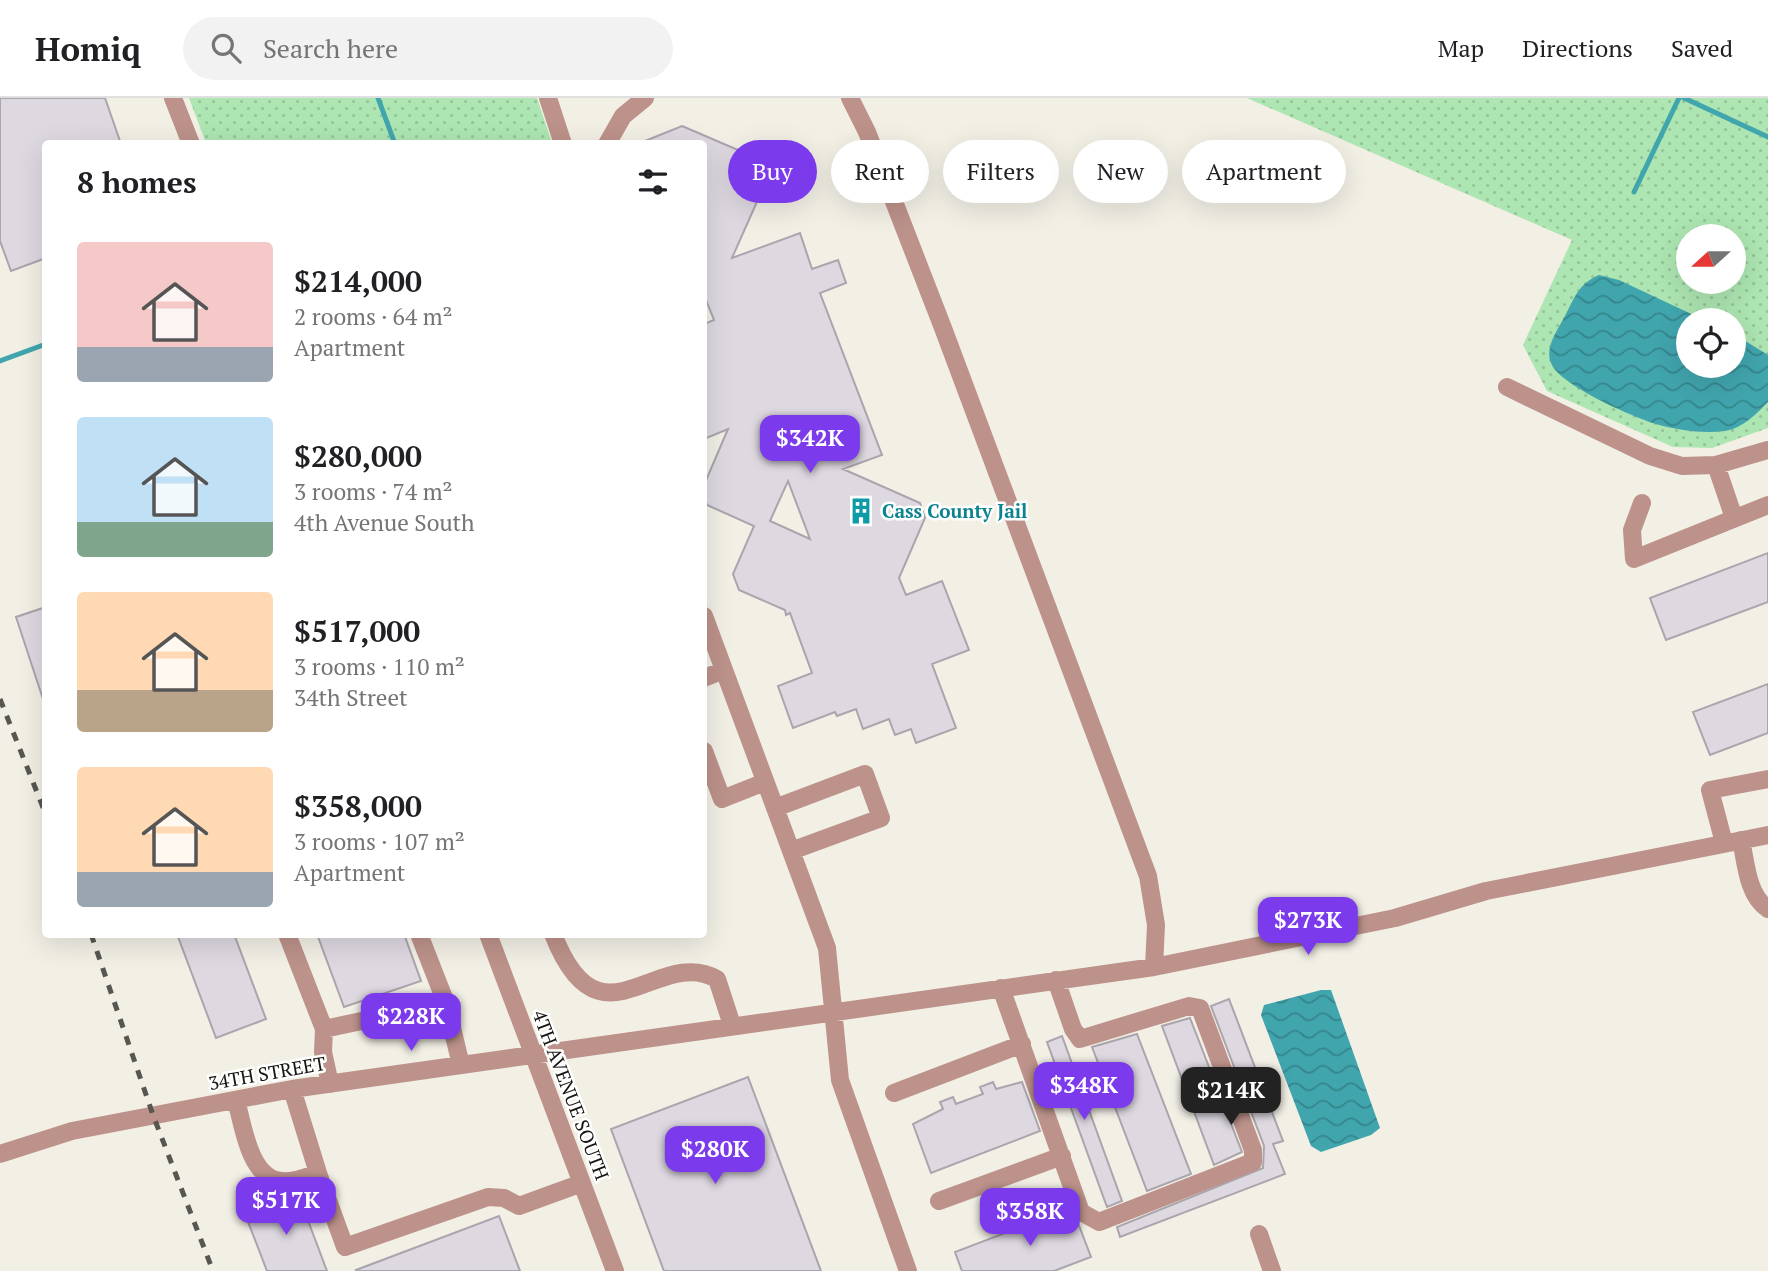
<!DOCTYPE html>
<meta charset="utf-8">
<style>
:root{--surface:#fff;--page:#f2f2f2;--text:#202124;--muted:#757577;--line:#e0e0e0;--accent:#7c3aed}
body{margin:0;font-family:"PT Serif",serif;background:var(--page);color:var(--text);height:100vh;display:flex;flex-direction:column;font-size:26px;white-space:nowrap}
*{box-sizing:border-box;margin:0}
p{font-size:23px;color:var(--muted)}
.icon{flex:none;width:38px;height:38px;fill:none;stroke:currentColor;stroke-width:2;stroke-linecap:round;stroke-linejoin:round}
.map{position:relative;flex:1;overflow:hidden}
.drawer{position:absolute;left:42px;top:42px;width:665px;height:798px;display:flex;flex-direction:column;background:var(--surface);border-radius:7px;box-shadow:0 7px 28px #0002}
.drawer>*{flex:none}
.top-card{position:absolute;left:728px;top:42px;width:665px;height:63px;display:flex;gap:14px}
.needle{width:46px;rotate:249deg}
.controls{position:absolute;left:1676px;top:126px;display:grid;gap:14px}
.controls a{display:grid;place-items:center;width:70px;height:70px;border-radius:50%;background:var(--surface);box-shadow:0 7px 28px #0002;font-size:35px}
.price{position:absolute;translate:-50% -60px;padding:0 16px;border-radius:14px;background:var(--accent);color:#fff;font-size:23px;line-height:46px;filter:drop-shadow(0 2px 4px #0008)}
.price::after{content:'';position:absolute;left:50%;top:42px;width:21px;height:16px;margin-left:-10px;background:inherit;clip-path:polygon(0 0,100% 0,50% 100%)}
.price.current{background:#222;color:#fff}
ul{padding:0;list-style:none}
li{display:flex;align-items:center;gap:21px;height:175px;padding:0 35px}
li span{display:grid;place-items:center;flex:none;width:196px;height:140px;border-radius:7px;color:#555}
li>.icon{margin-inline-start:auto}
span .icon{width:84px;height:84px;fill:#fffc;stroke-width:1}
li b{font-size:30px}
h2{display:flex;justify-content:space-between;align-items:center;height:84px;padding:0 35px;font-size:30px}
.tag{padding:0 24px;border-radius:32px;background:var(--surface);box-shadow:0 7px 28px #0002;font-size:24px;line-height:63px}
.tag.current{background:var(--accent);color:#fff}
header{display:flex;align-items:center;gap:42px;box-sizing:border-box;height:98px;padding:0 35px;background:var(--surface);border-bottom:2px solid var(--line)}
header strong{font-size:33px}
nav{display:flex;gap:38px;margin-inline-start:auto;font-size:24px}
.search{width:490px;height:63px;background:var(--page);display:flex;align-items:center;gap:18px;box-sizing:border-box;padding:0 24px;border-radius:38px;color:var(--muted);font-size:26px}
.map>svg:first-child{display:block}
.grass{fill:url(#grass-dots);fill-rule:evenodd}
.water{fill:url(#water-waves)}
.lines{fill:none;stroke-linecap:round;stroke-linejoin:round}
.stream{stroke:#41a5ae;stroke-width:5}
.building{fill:#ded8e1;stroke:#aaa4ad;stroke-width:2;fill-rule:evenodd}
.minor{stroke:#bc928a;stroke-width:18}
.rail{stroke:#585651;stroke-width:5;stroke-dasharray:9 9;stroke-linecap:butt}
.labels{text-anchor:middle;stroke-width:5;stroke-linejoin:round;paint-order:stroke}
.culture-label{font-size:19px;font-weight:bold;fill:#0d838f;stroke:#fff;text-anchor:start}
.street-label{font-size:19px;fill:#161511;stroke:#fff}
</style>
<header>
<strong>Homiq</strong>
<div class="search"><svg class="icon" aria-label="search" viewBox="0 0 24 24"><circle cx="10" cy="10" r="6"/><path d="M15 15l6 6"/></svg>Search here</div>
<nav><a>Map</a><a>Directions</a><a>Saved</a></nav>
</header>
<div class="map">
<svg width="1768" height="1173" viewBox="0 0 1768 1173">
<defs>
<pattern id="grass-dots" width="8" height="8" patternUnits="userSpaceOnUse" patternTransform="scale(1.75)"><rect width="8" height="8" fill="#ade6b2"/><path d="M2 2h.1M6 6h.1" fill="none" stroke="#94c498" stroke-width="1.8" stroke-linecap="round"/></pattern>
<pattern id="water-waves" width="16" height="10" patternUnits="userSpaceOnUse" patternTransform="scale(1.75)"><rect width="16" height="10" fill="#41a5ae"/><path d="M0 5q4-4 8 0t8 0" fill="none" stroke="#35858c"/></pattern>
</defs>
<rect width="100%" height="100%" fill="#f2efe5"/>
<path class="grass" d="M 189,0 L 537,0 L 552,45 L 206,45 Z
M 1247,0 L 1768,0 L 1768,330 L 1712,350 L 1673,349 L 1547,293 L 1523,247 L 1572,142 ZM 1689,138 L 1734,138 L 1734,184 L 1689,184 ZM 1689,222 L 1734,222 L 1734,268 L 1689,268 Z"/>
<path class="water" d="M 1599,177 L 1619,182 L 1704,222 L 1689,222 L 1689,268 L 1734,268 L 1734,236 L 1768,257 L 1768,304 C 1756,316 1743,330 1725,333 C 1703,336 1677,332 1656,326 C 1633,319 1559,287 1551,265 C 1544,249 1559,230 1566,216 C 1575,198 1580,185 1599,177 Z
M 1321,892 L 1331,892 L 1380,1030 L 1371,1037 L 1321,1054 L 1311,1048 L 1261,917 L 1264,907 Z"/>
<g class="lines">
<path class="stream" d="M 378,0 L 395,46
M 1684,0 L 1768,39
M 1634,94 L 1679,0
M 0,263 L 46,246"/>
</g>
<path class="building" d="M 0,0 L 105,0 L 121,46 L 46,46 L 46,160 L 11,173 L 0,143 Z
M 682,28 L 752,58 L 764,88 L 732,160 L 800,135 L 812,171 L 838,162 L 846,185 L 820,195 L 882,357 L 843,371 L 920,405 L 925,420 L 899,480 L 906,497 L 942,483 L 969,552 L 932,566 L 956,630 L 916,645 L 911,631 L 895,637 L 889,621 L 863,631 L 856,611 L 837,618 L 835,614 L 793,630 L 778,588 L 812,575 L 790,515 L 786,517 L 785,512 L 739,492 L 733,476 L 754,428 L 707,407 L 704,397 L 704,387 L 728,331 L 704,341 L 704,226 L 714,222 L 704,197 L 704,46 L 640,45 ZM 788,383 L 810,441 L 770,423 Z
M 1768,455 L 1768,504 L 1666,542 L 1650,500 Z
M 46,509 L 46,600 L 43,601 L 16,519 Z
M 1768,586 L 1768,635 L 1710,657 L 1693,614 Z
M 177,836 L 234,836 L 266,921 L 216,940 Z
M 317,836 L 404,836 L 421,883 L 344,909 Z
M 1229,901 L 1283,1043 L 1273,1046 L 1285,1076 L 1120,1139 L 1117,1129 L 1263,1070 L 1264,1048 L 1211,908 Z
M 1190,920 L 1242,1054 L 1214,1067 L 1162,928 Z
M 1137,936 L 1191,1076 L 1147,1093 L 1092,949 Z
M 1062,938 L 1122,1103 L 1107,1109 L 1047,944 Z
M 748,979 L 821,1173 L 664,1173 L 611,1031 Z
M 993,984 L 996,991 L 1022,984 L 1040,1033 L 931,1075 L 913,1026 L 943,1011 L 940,1004 L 953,999 L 956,1006 L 983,996 L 980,989 Z
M 298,1096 L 327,1173 L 267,1173 L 245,1116 Z
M 1068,1111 L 1078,1125 L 1091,1159 L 1054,1173 L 962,1173 L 955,1154 Z
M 499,1118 L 520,1173 L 357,1173 L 356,1172 Z"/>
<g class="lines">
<path class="minor" d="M 173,0 L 191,46
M 548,0 L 563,46
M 850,0 L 867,34 L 943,230 L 1148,778 L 1156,827 L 1154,869
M 607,46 L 623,18 L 645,0
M 1507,289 L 1650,358 L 1682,368 L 1716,367 L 1768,352
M 1716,367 L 1734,420
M 1642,405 L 1632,432 L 1634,461 L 1768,407
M 704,518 L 827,850 L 840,982 L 908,1173
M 704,580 L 724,572
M 704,653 L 722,701 L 765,684
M 775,710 L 865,676 L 881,720 L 791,753
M 1741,742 C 1746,764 1747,797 1768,811
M 1724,745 L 1710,692 L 1768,681
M 287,836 L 324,931
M 419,836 L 446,905 L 461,967
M 488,836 L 615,1173
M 553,836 C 600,957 657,847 717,881 L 732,927
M 1001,890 L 1081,1114 L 1099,1124 L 1253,1064 L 1253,1052 L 1200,910 L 1189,908 L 1080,941 L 1073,931 L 1056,882
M 330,986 L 323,954 L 324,931 L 446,905
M 292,991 L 318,1075 L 345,1149 L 488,1099 L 504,1100 L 519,1108 L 582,1085
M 894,995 L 1022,946
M 236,1002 C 243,1026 249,1080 281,1083 C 293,1085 306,1079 318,1075
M 0,1056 L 72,1033 L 292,991 L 1154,869 L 1395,820 L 1486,793 L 1768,737
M 939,1103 L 1062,1058
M 1259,1136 L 1272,1173"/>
<path class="rail" d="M 0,601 L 46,717
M 91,836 L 153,1017 L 213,1173"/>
</g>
<defs>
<g id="building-bare" transform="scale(2.1)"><path d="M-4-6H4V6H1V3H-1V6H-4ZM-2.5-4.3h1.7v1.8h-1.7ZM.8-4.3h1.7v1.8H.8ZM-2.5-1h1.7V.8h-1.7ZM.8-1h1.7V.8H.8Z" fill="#0f9aa8" stroke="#fff" stroke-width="2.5" paint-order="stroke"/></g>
</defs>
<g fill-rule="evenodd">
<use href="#building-bare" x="861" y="413"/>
</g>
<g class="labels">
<g class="culture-label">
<text x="882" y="420">Cass County Jail</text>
</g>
<g class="street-label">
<text transform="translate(267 975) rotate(-10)" y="7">34TH STREET</text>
<text transform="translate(571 997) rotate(69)" y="7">4TH AVENUE SOUTH</text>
</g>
</g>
</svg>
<div class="controls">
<a><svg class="needle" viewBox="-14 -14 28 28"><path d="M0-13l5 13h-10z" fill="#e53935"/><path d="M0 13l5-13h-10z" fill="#757577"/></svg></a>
<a><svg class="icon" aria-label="locate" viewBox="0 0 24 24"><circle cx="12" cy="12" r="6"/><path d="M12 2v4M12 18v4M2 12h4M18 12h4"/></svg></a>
</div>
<b class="price" style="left:810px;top:377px">$342K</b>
<b class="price" style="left:1308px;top:859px">$273K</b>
<b class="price" style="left:411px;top:955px">$228K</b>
<b class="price" style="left:1084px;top:1024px">$348K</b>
<b class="price current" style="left:1231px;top:1029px">$214K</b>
<b class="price" style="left:715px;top:1088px">$280K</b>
<b class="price" style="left:286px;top:1139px">$517K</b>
<b class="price" style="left:1030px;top:1150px">$358K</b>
<div class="top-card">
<a class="tag current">Buy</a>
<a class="tag">Rent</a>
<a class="tag">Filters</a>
<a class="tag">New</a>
<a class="tag">Apartment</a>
</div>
<section class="drawer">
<h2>8 homes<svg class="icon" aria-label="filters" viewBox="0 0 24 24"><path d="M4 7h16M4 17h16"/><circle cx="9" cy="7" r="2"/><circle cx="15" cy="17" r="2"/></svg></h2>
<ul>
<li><span style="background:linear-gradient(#f6c9c9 75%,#9aa5b1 0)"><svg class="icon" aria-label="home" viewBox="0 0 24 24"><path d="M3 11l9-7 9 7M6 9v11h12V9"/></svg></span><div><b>$214,000</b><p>2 rooms · 64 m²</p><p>Apartment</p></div></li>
<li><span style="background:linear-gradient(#bfe0f5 75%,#7fa58c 0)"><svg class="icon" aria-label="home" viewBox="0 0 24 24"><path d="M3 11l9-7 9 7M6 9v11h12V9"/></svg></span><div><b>$280,000</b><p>3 rooms · 74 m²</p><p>4th Avenue South</p></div></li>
<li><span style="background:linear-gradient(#ffd9b3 70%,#b9a48a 0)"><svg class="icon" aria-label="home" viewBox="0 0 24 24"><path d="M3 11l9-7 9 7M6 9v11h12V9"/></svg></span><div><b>$517,000</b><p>3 rooms · 110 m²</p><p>34th Street</p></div></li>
<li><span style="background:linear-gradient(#ffd9b3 75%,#9aa5b1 0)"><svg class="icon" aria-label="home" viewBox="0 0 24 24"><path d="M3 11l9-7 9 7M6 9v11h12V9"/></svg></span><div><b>$358,000</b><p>3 rooms · 107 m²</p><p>Apartment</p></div></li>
</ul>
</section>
</div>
